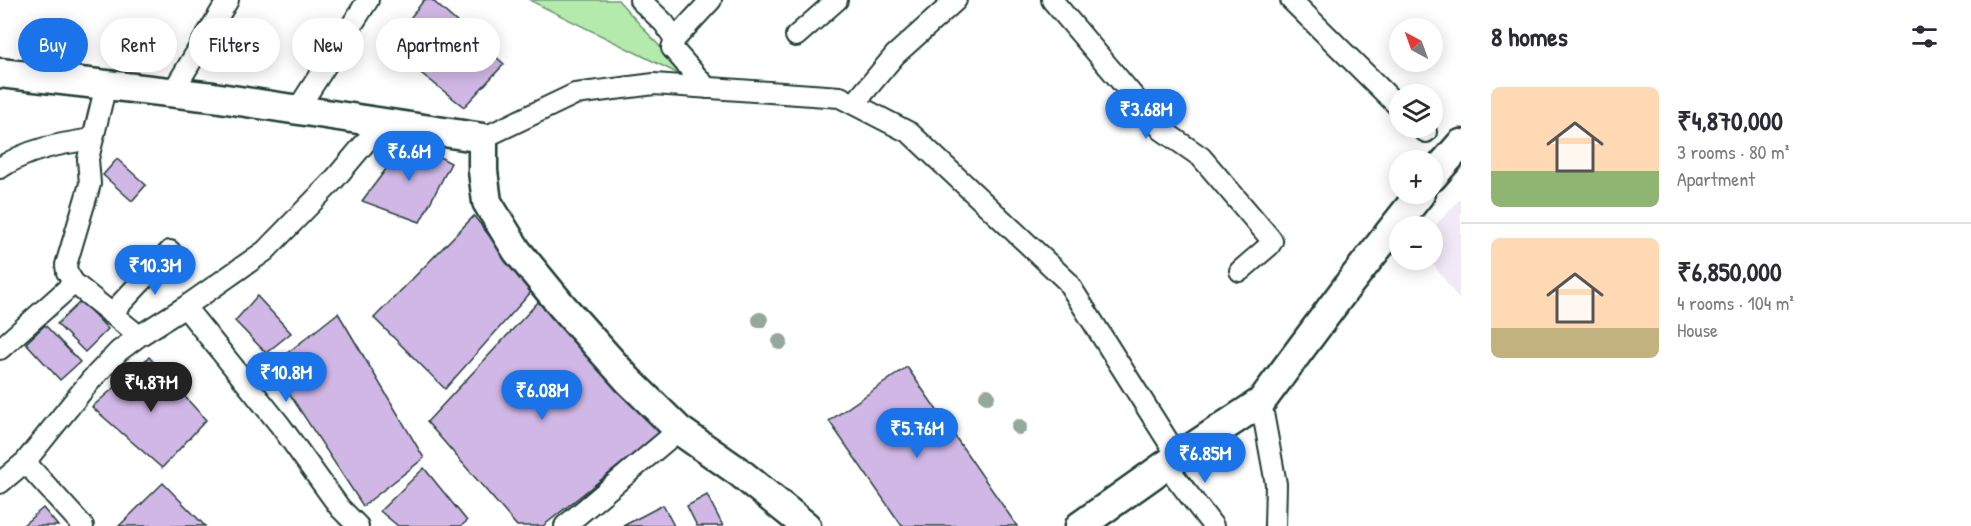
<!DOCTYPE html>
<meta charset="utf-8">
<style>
:root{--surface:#fff;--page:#f2f2f3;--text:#2b2b33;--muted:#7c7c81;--line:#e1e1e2;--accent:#1a73e8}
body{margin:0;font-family:"Patrick Hand",sans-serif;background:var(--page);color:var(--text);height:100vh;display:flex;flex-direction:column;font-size:22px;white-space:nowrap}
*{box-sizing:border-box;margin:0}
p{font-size:20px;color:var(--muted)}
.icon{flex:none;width:33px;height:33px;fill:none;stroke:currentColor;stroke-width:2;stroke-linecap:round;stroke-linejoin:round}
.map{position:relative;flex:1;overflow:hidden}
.sheet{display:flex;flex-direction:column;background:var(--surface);width:510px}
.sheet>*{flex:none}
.guide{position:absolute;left:18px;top:18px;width:570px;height:54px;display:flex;gap:12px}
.needle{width:39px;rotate:319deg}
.buttons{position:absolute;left:1389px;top:18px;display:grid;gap:12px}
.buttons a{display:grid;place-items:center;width:54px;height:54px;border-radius:50%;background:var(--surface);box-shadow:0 3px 15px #0003;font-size:30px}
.price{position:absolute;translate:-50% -51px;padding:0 14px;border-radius:21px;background:var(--accent);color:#fff;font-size:20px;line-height:39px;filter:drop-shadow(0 2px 3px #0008)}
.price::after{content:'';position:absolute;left:50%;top:36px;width:18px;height:14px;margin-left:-9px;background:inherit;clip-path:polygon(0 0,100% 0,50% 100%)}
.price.selected{background:#222;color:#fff}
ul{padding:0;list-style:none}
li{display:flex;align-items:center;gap:18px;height:150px;padding:0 30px}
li+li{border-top:2px solid var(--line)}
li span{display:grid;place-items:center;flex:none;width:168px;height:120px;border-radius:9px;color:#555}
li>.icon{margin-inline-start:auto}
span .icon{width:72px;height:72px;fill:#fffc;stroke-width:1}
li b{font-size:26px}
h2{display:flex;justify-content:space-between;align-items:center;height:72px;padding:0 30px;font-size:26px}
.chip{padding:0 21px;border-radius:27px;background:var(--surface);box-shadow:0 3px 15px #0003;font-size:21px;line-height:54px}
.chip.selected{background:var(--accent);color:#fff}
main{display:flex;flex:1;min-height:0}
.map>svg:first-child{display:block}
.built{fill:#f1e9f8}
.green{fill:#b4ebad;stroke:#6a9470;stroke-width:1.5}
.building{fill:#d1b7e6;stroke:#1f3d34;stroke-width:1.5}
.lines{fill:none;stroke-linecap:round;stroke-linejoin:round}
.street-casing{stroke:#1f3d34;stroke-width:24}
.secondary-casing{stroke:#1f3d34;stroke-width:33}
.street{stroke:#fff;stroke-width:20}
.secondary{stroke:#fff;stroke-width:28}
.tree{fill:#94a89d}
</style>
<main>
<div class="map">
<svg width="1461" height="526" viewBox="0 0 1461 526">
<rect width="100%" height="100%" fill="#fff"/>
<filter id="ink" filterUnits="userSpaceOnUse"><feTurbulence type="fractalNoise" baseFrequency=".0167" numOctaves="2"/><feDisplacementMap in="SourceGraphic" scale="12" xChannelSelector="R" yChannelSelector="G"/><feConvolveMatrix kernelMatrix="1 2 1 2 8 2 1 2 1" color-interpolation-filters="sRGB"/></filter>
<g filter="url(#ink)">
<path class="built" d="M 1461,198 L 1461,302 L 1430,260 L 1432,260 L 1433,228 Z"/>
<path class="green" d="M 538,0 L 618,0 L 689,79 L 531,1 Z"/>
<path class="building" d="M 424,0 L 432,0 L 504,64 L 464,107 L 388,47 Z
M 408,140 L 451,163 L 420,222 L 362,201 Z
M 117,159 L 146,185 L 132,201 L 103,175 Z
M 474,216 L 532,291 L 445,389 L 374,318 Z
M 257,296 L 291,333 L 266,353 L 235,321 Z
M 540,300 L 665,429 L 543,526 L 517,526 L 427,422 Z
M 81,301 L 108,329 L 85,352 L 57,324 Z
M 338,313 L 424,458 L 363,506 L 271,366 Z
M 45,325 L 80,362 L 60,380 L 26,343 Z
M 149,357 L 206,420 L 162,468 L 92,407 Z
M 907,367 L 1017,526 L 902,526 L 829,421 Z
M 424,468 L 467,521 L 461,526 L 398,526 L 380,511 Z
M 163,483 L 205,526 L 119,526 Z
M 707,495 L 723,526 L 697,526 L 687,506 Z
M 663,505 L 674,526 L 623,526 Z
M 43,508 L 58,526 L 22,526 Z"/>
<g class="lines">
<g class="street-casing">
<path id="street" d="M 640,0 L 664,23 L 675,39 L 672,48 L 707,88
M 1052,0 L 1162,130 L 1201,157 L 1270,238 L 1272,241 L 1269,246 L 1240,271
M 1291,0 L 1400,108
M 796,36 L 837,0
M 675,39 L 711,0
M 106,85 L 88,159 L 90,184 L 66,265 L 67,272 L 74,283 L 139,336
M 172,93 L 228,0
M 854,104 L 895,55 L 956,0
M 297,110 L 368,0
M 1420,128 L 1426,132
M 483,138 L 575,94 L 654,84 L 840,97 L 910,133 L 1067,281 L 1178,457
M 0,168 C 28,149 59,144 92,139
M 185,307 L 280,425 L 340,508 L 358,526
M 111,314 L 170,251
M 0,349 L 74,283
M 1261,402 L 1276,484 L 1275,526
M 1166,465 L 1213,526
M 0,483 L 25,462
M 83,526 L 25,462 L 91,380 L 119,351 L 139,336 L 185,307 L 265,251 L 333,181 L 381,124
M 565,526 L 679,430"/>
</g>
<g class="secondary-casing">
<path id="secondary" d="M 0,73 L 213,97 L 483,138 L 483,171 L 487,202 L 517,251 L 562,306 L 628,380 L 679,430 L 739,472 L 806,526
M 1432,177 L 1461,144
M 1080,526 L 1166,465 L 1261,402 L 1349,284 L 1420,194"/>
</g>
<use href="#street" class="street"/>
<use href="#secondary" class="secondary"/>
</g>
<g class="tree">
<circle cx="760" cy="320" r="8"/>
<circle cx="780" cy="342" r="8"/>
<circle cx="987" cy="396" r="8"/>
<circle cx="1019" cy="427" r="8"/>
</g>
</g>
</svg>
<div class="buttons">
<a><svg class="needle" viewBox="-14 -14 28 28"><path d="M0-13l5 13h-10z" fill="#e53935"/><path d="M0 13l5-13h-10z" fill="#7c7c81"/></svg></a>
<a><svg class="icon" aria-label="layers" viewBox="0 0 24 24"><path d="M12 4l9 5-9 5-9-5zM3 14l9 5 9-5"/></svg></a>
<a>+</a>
<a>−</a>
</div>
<b class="price" style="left:1146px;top:140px">₹3.68M</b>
<b class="price" style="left:409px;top:182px">₹6.6M</b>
<b class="price" style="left:155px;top:296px">₹10.3M</b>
<b class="price" style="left:286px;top:403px">₹10.8M</b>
<b class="price selected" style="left:151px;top:413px">₹4.87M</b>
<b class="price" style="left:542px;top:421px">₹6.08M</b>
<b class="price" style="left:917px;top:459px">₹5.76M</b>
<b class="price" style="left:1205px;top:484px">₹6.85M</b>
<div class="guide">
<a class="chip selected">Buy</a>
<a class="chip">Rent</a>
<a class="chip">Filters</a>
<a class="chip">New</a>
<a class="chip">Apartment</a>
</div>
</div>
<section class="sheet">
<h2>8 homes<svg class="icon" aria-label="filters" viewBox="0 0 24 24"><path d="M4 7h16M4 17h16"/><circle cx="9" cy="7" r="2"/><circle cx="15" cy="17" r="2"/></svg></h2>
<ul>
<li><span style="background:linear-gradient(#ffd9b3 70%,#8fb573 0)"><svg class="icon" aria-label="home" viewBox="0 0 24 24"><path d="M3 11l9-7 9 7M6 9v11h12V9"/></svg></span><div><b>₹4,870,000</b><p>3 rooms · 80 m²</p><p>Apartment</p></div></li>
<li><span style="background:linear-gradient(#ffd9b3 75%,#c2b280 0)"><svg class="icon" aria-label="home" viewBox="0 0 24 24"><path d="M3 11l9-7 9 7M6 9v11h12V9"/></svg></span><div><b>₹6,850,000</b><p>4 rooms · 104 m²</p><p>House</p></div></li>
</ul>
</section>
</main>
